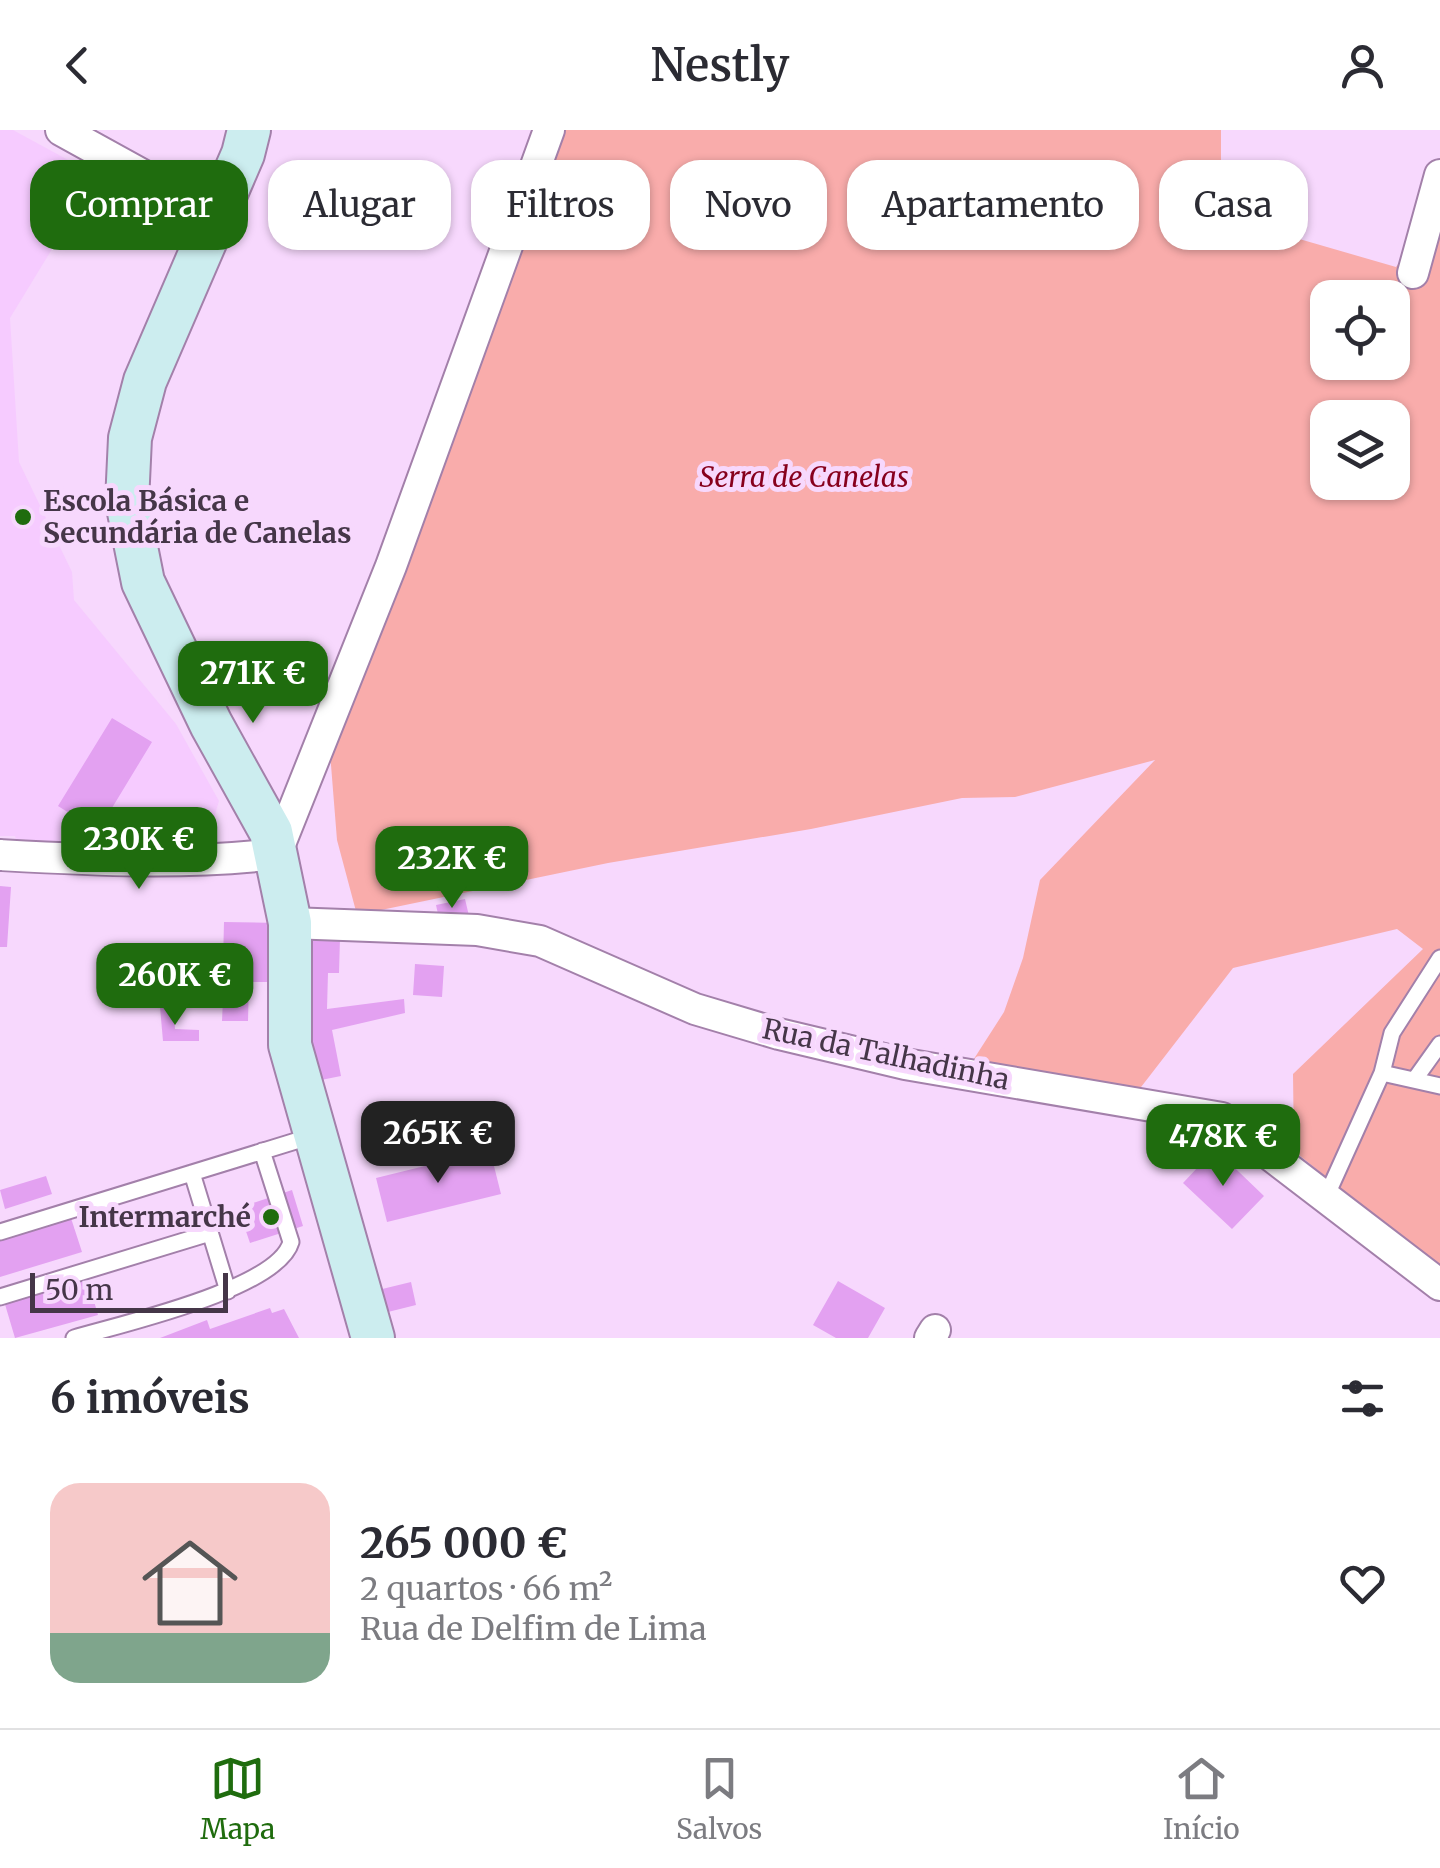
<!DOCTYPE html>
<html lang="pt">
<meta charset="utf-8">
<style>
:root{--surface:#fff;--page:#f7f7f7;--text:#2b2b33;--muted:#7c7c81;--line:#e1e1e2;--accent:#1f6c0e}
body{margin:0;font-family:Merriweather,serif;background:var(--page);color:var(--text);height:100vh;display:flex;flex-direction:column;font-size:38px;white-space:nowrap}
*{box-sizing:border-box;margin:0}
p{font-size:32px;color:var(--muted)}
.icon{flex:none;width:55px;height:55px;fill:none;stroke:currentColor;stroke-width:2;stroke-linecap:round;stroke-linejoin:round}
.map{position:relative;height:1208px;overflow:hidden}
.panel{display:flex;flex-direction:column;background:var(--surface);flex:1}
.panel>*{flex:none}
.guide{position:absolute;left:30px;top:30px;width:1380px;height:90px;display:flex;gap:20px}
.buttons{position:absolute;left:1310px;top:150px;display:grid;gap:20px}
.buttons a{display:grid;place-items:center;width:100px;height:100px;border-radius:20px;background:var(--surface);box-shadow:0 2px 8px #0004;font-size:50px}
.scale{position:absolute;left:30px;bottom:25px;width:198px;box-sizing:border-box;padding-left:10px;border:5px solid #453648;border-top:0;font-size:28px;line-height:35px;white-space:nowrap;color:#453648;-webkit-text-stroke:8px #f7d8fd;paint-order:stroke}
.price{position:absolute;translate:-50% -85px;padding:0 22px;border-radius:20px;background:var(--accent);color:#fff;font-size:32px;line-height:65px;filter:drop-shadow(0 2px 5px #0008)}
.price::after{content:'';position:absolute;left:50%;top:60px;width:30px;height:22px;margin-left:-15px;background:inherit;clip-path:polygon(0 0,100% 0,50% 100%)}
.price.active{background:#222;color:#fff}
ul{padding:0;list-style:none}
li{display:flex;align-items:center;gap:30px;height:250px;padding:0 50px}
li+li{border-top:2px solid var(--line)}
li span{display:grid;place-items:center;flex:none;width:280px;height:200px;border-radius:30px;color:#555}
li>.icon{margin-inline-start:auto}
span .icon{width:120px;height:120px;fill:#fffc;stroke-width:1}
li b{font-size:42px}
h2{display:flex;justify-content:space-between;align-items:center;height:120px;padding:0 50px;font-size:42px}
.pill{padding:0 35px;border-radius:30px;background:var(--surface);box-shadow:0 2px 8px #0004;font-size:35px;line-height:90px}
.pill.active{background:var(--accent);color:#fff}
header{display:flex;justify-content:space-between;align-items:center;height:130px;padding:0 50px;background:var(--surface);font-size:45px;font-weight:600}
.dock{display:flex;justify-content:space-around;align-items:center;height:140px;border-top:2px solid var(--line);background:var(--surface);font-size:28px;color:var(--muted)}
.dock a{display:grid;justify-items:center;gap:5px}
.dock .active{color:var(--accent)}
.map>svg:first-child{display:block}
.built{fill:#f6cbff}
.green{fill:#f9acab;fill-rule:evenodd}
.building{fill:#e3a1f1}
.lines{fill:none;stroke-linecap:round;stroke-linejoin:round}
.lane-casing{stroke:#a380aa;stroke-width:19}
.street-casing{stroke:#a380aa;stroke-width:34}
.secondary-casing{stroke:#a380aa;stroke-width:46}
.lane{stroke:#fff;stroke-width:15}
.street{stroke:#fff;stroke-width:30}
.secondary{stroke:#ccedef;stroke-width:42}
.poi-dot{fill:#1f6c0e;stroke:#f7d8fd;stroke-width:4}
.labels{text-anchor:middle;stroke-width:10;stroke-linejoin:round;paint-order:stroke}
.park-label{font-size:28px;font-style:italic;fill:#87001d;stroke:#f7d8fd}
.poi-label{font-size:28px;font-weight:bold;fill:#453648;stroke:#f7d8fd;text-anchor:start}
.street-label{font-size:28px;fill:#453648;stroke:#f7d8fd}
</style>
<header><svg class="icon" aria-label="back" viewBox="0 0 24 24"><path d="M15 5l-7 7 7 7"/></svg>Nestly<svg class="icon" aria-label="person" viewBox="0 0 24 24"><circle cx="12" cy="8" r="4"/><path d="M4 21q1-7 8-7t8 7"/></svg></header>
<div class="map">
<svg width="1440" height="1208" viewBox="0 0 1440 1208">
<rect width="100%" height="100%" fill="#f7d8fd"/>
<path class="built" d="M 0,0 L 13,0 L 81,37 L 88,46 L 88,60 L 10,188 L 19,332 L 72,442 L 74,470 L 176,594 L 219,671 L 206,715 L 171,725 L 17,713 L 15,706 L 0,706 Z"/>
<path class="green" d="M 556,0 L 1221,0 L 1221,66 L 1237,91 L 1396,137 L 1440,74 L 1440,1139 L 1294,1021 L 1293,944 L 1423,819 L 1397,799 L 1233,838 L 1138,961 L 970,935 L 1004,882 L 1023,828 L 1040,750 L 1155,630 L 1015,667 L 962,668 L 811,699 L 608,733 L 357,785 L 337,710 L 329,610 ZM 1328,168 L 1392,168 L 1392,232 L 1328,232 ZM 1328,288 L 1392,288 L 1392,352 L 1328,352 Z"/>
<path class="building" d="M 112,588 L 152,612 L 98,701 L 58,676 Z
M 0,756 L 11,757 L 7,817 L 0,817 Z
M 465,769 L 469,786 L 440,793 L 436,775 Z
M 224,792 L 279,793 L 277,852 L 249,852 L 248,891 L 222,891 L 223,869 L 183,870 L 183,840 L 223,832 Z
M 340,808 L 339,843 L 328,843 L 327,879 L 404,869 L 405,883 L 332,900 L 341,946 L 316,951 L 306,907 L 303,817 L 312,809 Z
M 415,834 L 444,836 L 442,867 L 413,865 Z
M 160,877 L 174,878 L 175,899 L 199,900 L 199,911 L 163,911 Z
M 1215,1019 L 1264,1066 L 1232,1099 L 1183,1053 Z
M 490,1020 L 501,1064 L 387,1092 L 376,1048 Z
M 46,1046 L 52,1064 L 5,1079 L 0,1060 Z
M 292,1060 L 303,1096 L 250,1113 L 238,1078 Z
M 70,1085 L 82,1122 L 0,1147 L 0,1105 Z
M 87,1147 L 98,1185 L 15,1208 L 4,1171 Z
M 838,1151 L 885,1178 L 868,1208 L 836,1208 L 813,1195 Z
M 411,1152 L 416,1175 L 380,1184 L 374,1161 Z
M 270,1178 L 272,1183 L 284,1179 L 299,1208 L 160,1208 L 207,1190 L 210,1199 Z"/>
<g class="lines">
<g class="lane-casing">
<path id="lane" d="M 1382,943 L 1440,956
M 1415,949 L 1440,914
M 192,1043 L 228,1161
M 1326,1067 L 1382,943 L 1392,903 L 1440,828
M 0,1102 L 312,1006
M 0,1167 L 210,1103
M 74,1208 C 121,1194 278,1159 291,1112 L 262,1021"/>
</g>
<g class="street-casing">
<path id="street" d="M 61,0 L 215,85
M 1413,143 L 1440,45
M 0,725 C 93,730 183,735 276,724 L 391,436 L 549,0
M 290,793 L 477,800 L 540,811 L 695,879 L 779,904 L 905,934 L 1222,988 L 1440,1155
M 930,1208 L 935,1200"/>
</g>
<g class="secondary-casing">
<path id="secondary" d="M 249,0 L 243,24 L 145,251 L 130,308 L 127,372 L 143,452 L 211,594 L 271,702 L 290,793 L 290,915 L 373,1208"/>
</g>
<use href="#lane" class="lane"/>
<use href="#street" class="street"/>
<use href="#secondary" class="secondary"/>
</g>
<g class="poi-dot">
<circle cx="23" cy="387" r="10"/>
<circle cx="271" cy="1087" r="10"/>
</g>
<g class="labels">
<g class="park-label">
<text x="804" y="357">Serra de Canelas</text>
</g>
<g class="poi-label">
<text x="43" y="381">Escola Básica e<tspan x="43" dy="32">Secundária de Canelas</tspan></text>
<text x="251" y="1097" text-anchor="end">Intermarché</text>
</g>
<g class="street-label">
<text transform="translate(886 924) rotate(12)" y="10">Rua da Talhadinha</text>
</g>
</g>
</svg>
<div class="buttons">
<a><svg class="icon" aria-label="locate" viewBox="0 0 24 24"><circle cx="12" cy="12" r="6"/><path d="M12 2v4M12 18v4M2 12h4M18 12h4"/></svg></a>
<a><svg class="icon" aria-label="layers" viewBox="0 0 24 24"><path d="M12 4l9 5-9 5-9-5zM3 14l9 5 9-5"/></svg></a>
</div>
<div class="scale">50 m</div>
<b class="price" style="left:253px;top:596px">271K €</b>
<b class="price" style="left:139px;top:762px">230K €</b>
<b class="price" style="left:452px;top:781px">232K €</b>
<b class="price" style="left:175px;top:898px">260K €</b>
<b class="price active" style="left:438px;top:1056px">265K €</b>
<b class="price" style="left:1223px;top:1059px">478K €</b>
<div class="guide">
<a class="pill active">Comprar</a>
<a class="pill">Alugar</a>
<a class="pill">Filtros</a>
<a class="pill">Novo</a>
<a class="pill">Apartamento</a>
<a class="pill">Casa</a>
</div>
</div>
<section class="panel">
<h2>6 imóveis<svg class="icon" aria-label="filters" viewBox="0 0 24 24"><path d="M4 7h16M4 17h16"/><circle cx="9" cy="7" r="2"/><circle cx="15" cy="17" r="2"/></svg></h2>
<ul>
<li><span style="background:linear-gradient(#f6c9c9 75%,#7fa58c 0)"><svg class="icon" aria-label="home" viewBox="0 0 24 24"><path d="M3 11l9-7 9 7M6 9v11h12V9"/></svg></span><div><b>265 000 €</b><p>2 quartos · 66 m²</p><p>Rua de Delfim de Lima</p></div><svg class="icon" aria-label="heart" viewBox="0 0 24 24"><path d="M12 20l-8-8c-3-5 5-10 8-4 3-6 11-1 8 4z"/></svg></li>
</ul>
</section>
<nav class="dock">
<a class="active"><svg class="icon" aria-label="map" viewBox="0 0 24 24"><path d="M3 6l6-2 6 2 6-2v14l-6 2-6-2-6 2zM9 4v14M15 6v14"/></svg>Mapa</a>
<a><svg class="icon" aria-label="saved" viewBox="0 0 24 24"><path d="M7 4h10v16l-5-4-5 4z"/></svg>Salvos</a>
<a><svg class="icon" aria-label="home" viewBox="0 0 24 24"><path d="M3 11l9-7 9 7M6 9v11h12V9"/></svg>Início</a>
</nav>
